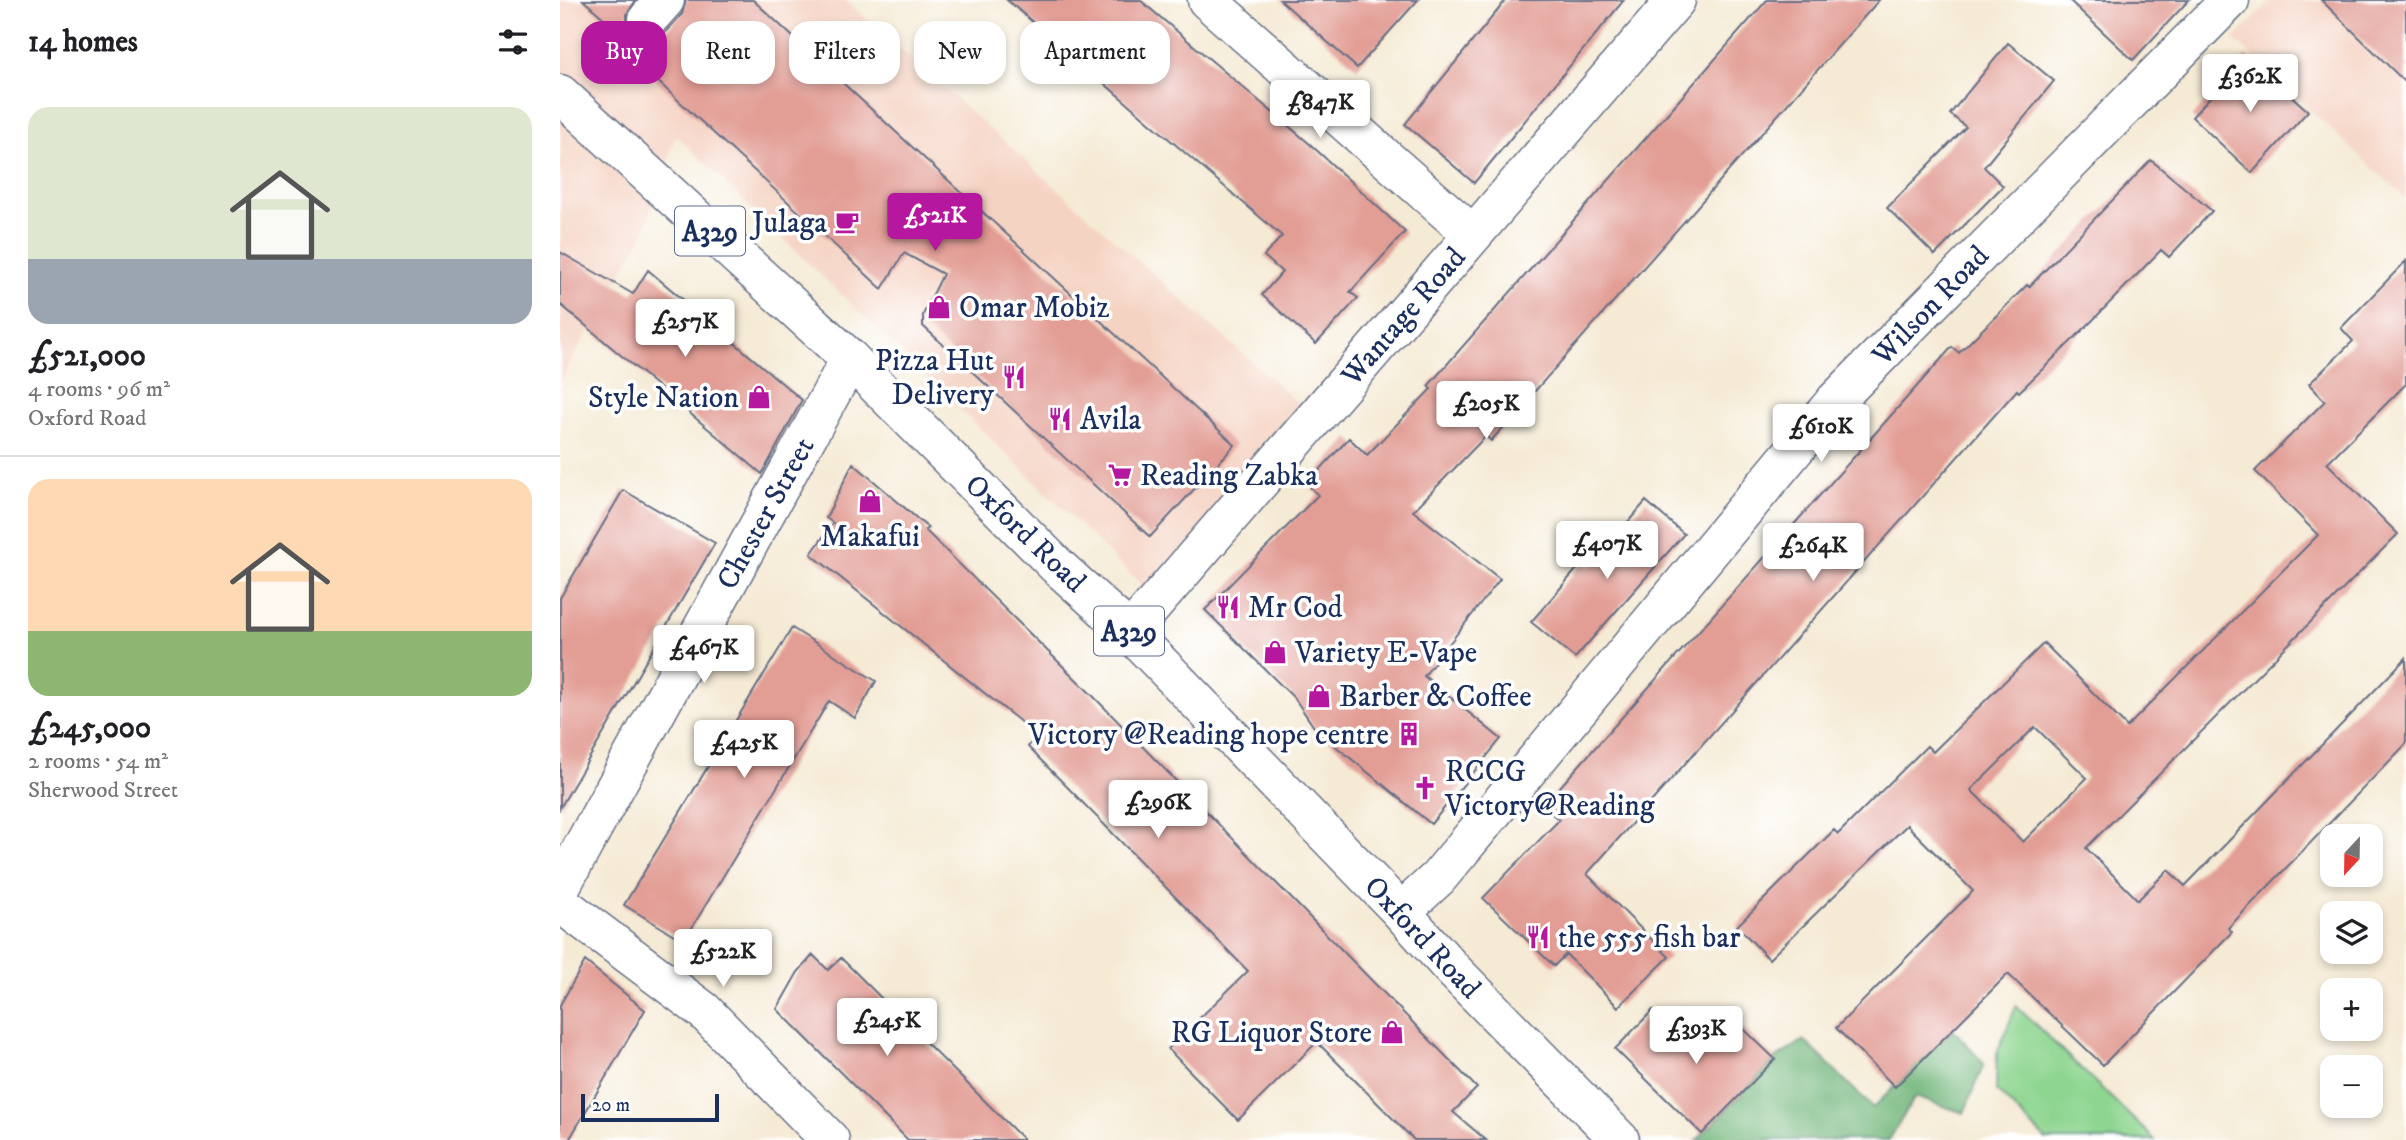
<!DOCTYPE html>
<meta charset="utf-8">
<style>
:root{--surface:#fff;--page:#f2f2f2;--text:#202124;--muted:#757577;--line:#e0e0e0;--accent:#b5179e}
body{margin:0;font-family:"IM FELL DW Pica",serif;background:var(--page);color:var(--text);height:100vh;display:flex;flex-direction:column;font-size:26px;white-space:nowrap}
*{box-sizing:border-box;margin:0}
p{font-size:23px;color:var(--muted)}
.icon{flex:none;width:38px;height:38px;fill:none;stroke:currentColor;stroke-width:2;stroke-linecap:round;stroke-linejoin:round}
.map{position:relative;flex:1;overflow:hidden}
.sheet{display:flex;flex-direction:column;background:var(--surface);width:560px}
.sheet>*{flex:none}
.guide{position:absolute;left:21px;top:21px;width:665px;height:63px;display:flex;gap:14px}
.needle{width:46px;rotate:202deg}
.buttons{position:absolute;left:1760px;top:824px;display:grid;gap:14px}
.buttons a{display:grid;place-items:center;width:63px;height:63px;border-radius:14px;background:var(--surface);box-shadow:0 4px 10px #0003;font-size:35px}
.scale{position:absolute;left:21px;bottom:18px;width:138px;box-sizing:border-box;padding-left:7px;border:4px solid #1b2f5e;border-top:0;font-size:19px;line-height:24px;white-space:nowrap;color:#1b2f5e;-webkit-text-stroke:5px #fff;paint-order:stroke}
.price{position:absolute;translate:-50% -60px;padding:0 16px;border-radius:7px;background:#fff;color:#222;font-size:23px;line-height:46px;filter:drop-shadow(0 2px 4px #0008)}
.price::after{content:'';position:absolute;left:50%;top:42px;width:21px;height:16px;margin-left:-10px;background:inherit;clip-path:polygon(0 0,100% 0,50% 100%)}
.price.on{background:var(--accent);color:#fff}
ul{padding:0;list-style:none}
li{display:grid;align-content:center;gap:14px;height:371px;padding:0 28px}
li+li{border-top:2px solid var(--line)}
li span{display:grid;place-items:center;height:217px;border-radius:21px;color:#555}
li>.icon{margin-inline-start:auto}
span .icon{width:126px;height:126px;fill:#fffc;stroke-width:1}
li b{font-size:30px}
h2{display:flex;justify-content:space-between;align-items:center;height:84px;padding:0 28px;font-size:30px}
.tag{padding:0 24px;border-radius:21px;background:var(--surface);box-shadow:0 4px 10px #0003;font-size:24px;line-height:63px}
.tag.on{background:var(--accent);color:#fff}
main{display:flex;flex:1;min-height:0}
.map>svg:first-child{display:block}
.built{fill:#f5d3c2}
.green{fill:#8ed590;stroke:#548277;stroke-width:2}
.forest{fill:#72b67a;stroke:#46726c;stroke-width:2}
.building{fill:#e29d94;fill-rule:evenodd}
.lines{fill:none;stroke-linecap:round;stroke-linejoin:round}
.minor-casing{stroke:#677087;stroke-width:41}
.primary-casing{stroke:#677087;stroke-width:41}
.minor{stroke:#fff;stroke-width:38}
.primary{stroke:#fff;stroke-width:38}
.labels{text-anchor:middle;stroke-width:7;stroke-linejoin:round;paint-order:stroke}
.shield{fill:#fff;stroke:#5f6d8e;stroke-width:2}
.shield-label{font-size:28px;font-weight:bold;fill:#1b2f5e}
.poi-label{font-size:30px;fill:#1b2f5e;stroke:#fff;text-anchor:start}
.street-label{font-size:30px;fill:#1b2f5e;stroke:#fff}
</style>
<main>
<section class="sheet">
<h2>14 homes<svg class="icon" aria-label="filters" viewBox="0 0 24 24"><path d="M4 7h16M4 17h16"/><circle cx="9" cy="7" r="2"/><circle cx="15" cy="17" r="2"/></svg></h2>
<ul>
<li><span style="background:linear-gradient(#dfe7d0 70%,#9aa5b1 0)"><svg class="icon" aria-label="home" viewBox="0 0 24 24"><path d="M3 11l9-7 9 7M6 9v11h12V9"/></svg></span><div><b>£521,000</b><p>4 rooms · 96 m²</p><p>Oxford Road</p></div></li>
<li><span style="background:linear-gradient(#ffd9b3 70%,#8fb573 0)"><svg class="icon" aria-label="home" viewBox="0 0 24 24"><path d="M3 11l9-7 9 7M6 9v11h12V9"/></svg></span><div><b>£245,000</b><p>2 rooms · 54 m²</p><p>Sherwood Street</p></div></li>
</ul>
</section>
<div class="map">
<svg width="1846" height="1140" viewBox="0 0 1846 1140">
<rect width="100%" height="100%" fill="#fff"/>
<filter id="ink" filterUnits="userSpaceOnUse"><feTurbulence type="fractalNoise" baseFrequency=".0143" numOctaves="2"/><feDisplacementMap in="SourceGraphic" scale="14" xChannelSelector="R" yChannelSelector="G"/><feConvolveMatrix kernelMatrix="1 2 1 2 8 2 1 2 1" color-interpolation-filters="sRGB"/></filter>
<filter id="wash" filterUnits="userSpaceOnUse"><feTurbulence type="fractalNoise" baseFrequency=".00686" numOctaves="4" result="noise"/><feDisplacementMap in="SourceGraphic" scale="28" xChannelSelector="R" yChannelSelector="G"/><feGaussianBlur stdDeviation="1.57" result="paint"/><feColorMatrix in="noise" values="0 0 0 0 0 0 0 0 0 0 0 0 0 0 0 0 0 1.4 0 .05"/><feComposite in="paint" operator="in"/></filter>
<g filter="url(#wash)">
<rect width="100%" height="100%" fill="#f5ead4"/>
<path class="built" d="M 0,0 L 285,0 L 748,412 L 587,590 L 116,135 L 84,233 L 0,381 Z
M 1712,0 L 1846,0 L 1846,199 L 1674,39 Z"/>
<path class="green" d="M 1456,1006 L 1595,1140 L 1486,1140 L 1436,1090 L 1437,1054 Z"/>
<path class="forest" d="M 1393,1029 L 1424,1064 L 1404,1113 L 1355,1097 L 1329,1140 L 1137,1140 L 1215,1059 L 1244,1040 L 1313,1108 Z"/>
<g id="blocks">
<path class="building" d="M 23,0 L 76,0 L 67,14 L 67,25 L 74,36 L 84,40 L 95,39 L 104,34 L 122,14 L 126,0 L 193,0 L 675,445 L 590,537 L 363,326 L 363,315 L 383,274 L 344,253 L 322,289 L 93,77 L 101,68 Z
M 447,0 L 580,0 L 751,145 L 845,232 L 790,292 L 798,298 L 756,344 L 702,295 L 722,272 L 704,256 L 722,236 Z
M 720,0 L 858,0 L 797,68 Z
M 946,0 L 1064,0 L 914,183 L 845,124 Z
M 1207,0 L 1319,0 L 931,441 L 926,436 L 853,511 L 940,579 L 864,676 L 941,739 L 871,824 L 756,730 L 735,699 L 645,610 L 758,495 L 747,484 L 789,438 L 807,455 L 871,389 L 868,386 Z
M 1509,0 L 1629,0 L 1573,60 Z
M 1761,0 L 1846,0 L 1846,83 Z
M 1448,43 L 1494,81 L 1424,167 L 1443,186 L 1375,255 L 1327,208 L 1406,127 L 1390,114 Z
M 1687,56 L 1748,111 L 1692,173 L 1632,117 Z
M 1591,160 L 1652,211 L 1609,257 L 1601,250 L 1531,322 L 1459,392 L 1457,390 L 1027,874 L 1109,957 L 1058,1007 L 1006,954 L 994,966 L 923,898 L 999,820 L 983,806 L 1392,347 L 1399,353 L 1467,285 L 1469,287 Z
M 0,252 L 73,294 L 88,270 L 242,400 L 202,474 L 0,304 Z
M 1846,261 L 1846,384 L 1767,463 L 1838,534 L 1526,848 L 1578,900 L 1608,870 L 1625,886 L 1846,658 L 1846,744 L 1668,928 L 1672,932 L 1543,1065 L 1448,974 L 1335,1087 L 1276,1028 L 1413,891 L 1347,825 L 1209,959 L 1177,926 L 1274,830 L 1278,834 L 1367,746 L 1373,752 L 1484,643 L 1567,727 L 1758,535 L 1695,471 L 1765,401 L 1749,384 L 1793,341 L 1781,328 ZM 1475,727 L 1527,778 L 1463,842 L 1411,790 Z
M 293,463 L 368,528 L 365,530 L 532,695 L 917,1088 L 893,1112 L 926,1140 L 854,1140 L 757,1042 L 678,1120 L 608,1049 L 688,971 L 468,747 L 477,735 L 251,554 L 273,523 L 266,518 Z
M 63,490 L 155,543 L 0,808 L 0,598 Z
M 1086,501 L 1124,534 L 1015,658 L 971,622 L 1023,562 L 1029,567 Z
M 232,628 L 316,681 L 295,718 L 269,701 L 124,941 L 64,905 Z
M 253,955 L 268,970 L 281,958 L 464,1140 L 348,1140 L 217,1009 L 238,972 Z
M 25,961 L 85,1010 L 9,1140 L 0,1140 L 0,1005 Z
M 1093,1010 L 1130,1047 L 1165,1011 L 1215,1059 L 1142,1134 L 1055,1049 Z"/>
</g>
</g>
<g filter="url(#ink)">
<use href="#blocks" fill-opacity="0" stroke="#677087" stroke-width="2"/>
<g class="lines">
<g class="minor-casing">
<path id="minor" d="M 647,0 L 913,235
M 88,19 L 105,0
M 570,632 L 1116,0
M 0,888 L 290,359
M 0,903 L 144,1011 L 270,1140
M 841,912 L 878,878 L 1275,401 L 1670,0"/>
</g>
<g class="primary-casing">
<path id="primary" d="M 0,94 L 290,359 L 497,566 L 570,632 L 841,912 L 892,969 L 1060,1140"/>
</g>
<use href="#minor" class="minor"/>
<use href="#primary" class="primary"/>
</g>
</g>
<defs>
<g id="cafe-bare" transform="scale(1.89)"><path d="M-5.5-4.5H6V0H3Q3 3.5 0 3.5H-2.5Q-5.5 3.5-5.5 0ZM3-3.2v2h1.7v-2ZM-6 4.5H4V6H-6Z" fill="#b5179e" stroke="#fff" stroke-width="2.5" paint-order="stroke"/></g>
<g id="shop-bare" transform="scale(1.89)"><path d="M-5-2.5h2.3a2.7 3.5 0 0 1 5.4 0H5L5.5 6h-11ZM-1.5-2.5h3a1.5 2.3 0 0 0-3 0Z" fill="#b5179e" stroke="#fff" stroke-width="2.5" paint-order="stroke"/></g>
<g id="restaurant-bare" transform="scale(1.89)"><path d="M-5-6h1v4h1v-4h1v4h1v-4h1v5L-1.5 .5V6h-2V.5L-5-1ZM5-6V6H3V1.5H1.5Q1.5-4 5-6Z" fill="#b5179e" stroke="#fff" stroke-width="2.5" paint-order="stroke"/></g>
<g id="supermarket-bare" transform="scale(1.89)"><path d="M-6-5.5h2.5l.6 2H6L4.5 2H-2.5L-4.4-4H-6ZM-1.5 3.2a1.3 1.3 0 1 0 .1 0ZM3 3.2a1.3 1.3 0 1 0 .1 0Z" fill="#b5179e" stroke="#fff" stroke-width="2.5" paint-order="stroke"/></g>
<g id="building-bare" transform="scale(1.89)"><path d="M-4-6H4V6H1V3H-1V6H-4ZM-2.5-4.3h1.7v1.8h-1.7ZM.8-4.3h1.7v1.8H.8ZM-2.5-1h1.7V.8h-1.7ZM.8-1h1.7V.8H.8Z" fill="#b5179e" stroke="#fff" stroke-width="2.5" paint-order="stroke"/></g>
<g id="church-bare" transform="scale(1.89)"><path d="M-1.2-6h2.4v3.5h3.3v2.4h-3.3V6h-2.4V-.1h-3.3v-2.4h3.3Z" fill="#b5179e" stroke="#fff" stroke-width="2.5" paint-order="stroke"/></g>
</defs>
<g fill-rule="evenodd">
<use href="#cafe-bare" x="287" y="222"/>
<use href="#shop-bare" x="379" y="307"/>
<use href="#restaurant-bare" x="454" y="377"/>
<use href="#shop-bare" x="199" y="397"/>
<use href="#restaurant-bare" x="500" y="419"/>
<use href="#supermarket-bare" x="560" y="475"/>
<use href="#shop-bare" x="310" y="501"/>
<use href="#restaurant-bare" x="668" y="607"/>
<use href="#shop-bare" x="715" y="652"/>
<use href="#shop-bare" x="759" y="696"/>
<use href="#building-bare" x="849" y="734"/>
<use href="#church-bare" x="865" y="788"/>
<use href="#restaurant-bare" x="978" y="937"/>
<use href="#shop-bare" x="832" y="1032"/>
</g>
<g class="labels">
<g class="shield">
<rect x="115" y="206.5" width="70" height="49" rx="5"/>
<rect x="534" y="606.5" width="70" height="49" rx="5"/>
</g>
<g class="shield-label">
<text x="150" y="241">A329</text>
<text x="569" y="641">A329</text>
</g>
<g class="poi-label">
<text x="267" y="232" text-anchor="end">Julaga</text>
<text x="399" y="317">Omar Mobiz</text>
<text x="434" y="370" text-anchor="end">Pizza Hut<tspan x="434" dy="34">Delivery</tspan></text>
<text x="179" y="407" text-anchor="end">Style Nation</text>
<text x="520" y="429">Avila</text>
<text x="580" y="485">Reading Zabka</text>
<text x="310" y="546" text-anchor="middle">Makafui</text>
<text x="688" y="617">Mr Cod</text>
<text x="735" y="662">Variety E-Vape</text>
<text x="779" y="706">Barber &amp; Coffee</text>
<text x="829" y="744" text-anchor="end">Victory @Reading hope centre</text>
<text x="885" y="781">RCCG<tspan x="885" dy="34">Victory@Reading</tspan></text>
<text x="998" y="947">the 555 fish bar</text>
<text x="812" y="1042" text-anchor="end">RG Liquor Store</text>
</g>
<g class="street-label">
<text transform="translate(1370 305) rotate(-46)" y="10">Wilson Road</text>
<text transform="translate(843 316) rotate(-49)" y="10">Wantage Road</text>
<text transform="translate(205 513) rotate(-61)" y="10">Chester Street</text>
<text transform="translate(466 533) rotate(44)" y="10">Oxford Road</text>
<text transform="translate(863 937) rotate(47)" y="10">Oxford Road</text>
</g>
</g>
</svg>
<div class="buttons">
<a><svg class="needle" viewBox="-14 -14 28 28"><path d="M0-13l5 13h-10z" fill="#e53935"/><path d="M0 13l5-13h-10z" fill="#757577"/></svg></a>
<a><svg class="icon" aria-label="layers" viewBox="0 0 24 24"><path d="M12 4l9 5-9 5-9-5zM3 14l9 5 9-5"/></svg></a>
<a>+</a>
<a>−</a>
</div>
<div class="scale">20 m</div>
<b class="price" style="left:1690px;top:114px">£362K</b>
<b class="price" style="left:760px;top:140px">£847K</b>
<b class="price on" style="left:375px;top:253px">£521K</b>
<b class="price" style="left:125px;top:359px">£257K</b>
<b class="price" style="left:926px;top:441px">£205K</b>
<b class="price" style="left:1261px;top:464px">£610K</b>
<b class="price" style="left:1047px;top:581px">£407K</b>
<b class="price" style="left:1253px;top:583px">£264K</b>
<b class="price" style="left:144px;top:685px">£467K</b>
<b class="price" style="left:184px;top:780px">£425K</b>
<b class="price" style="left:598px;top:840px">£296K</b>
<b class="price" style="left:163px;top:989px">£522K</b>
<b class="price" style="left:327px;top:1058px">£245K</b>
<b class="price" style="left:1136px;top:1066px">£393K</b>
<div class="guide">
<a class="tag on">Buy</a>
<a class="tag">Rent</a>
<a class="tag">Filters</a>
<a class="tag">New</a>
<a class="tag">Apartment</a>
</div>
</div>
</main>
